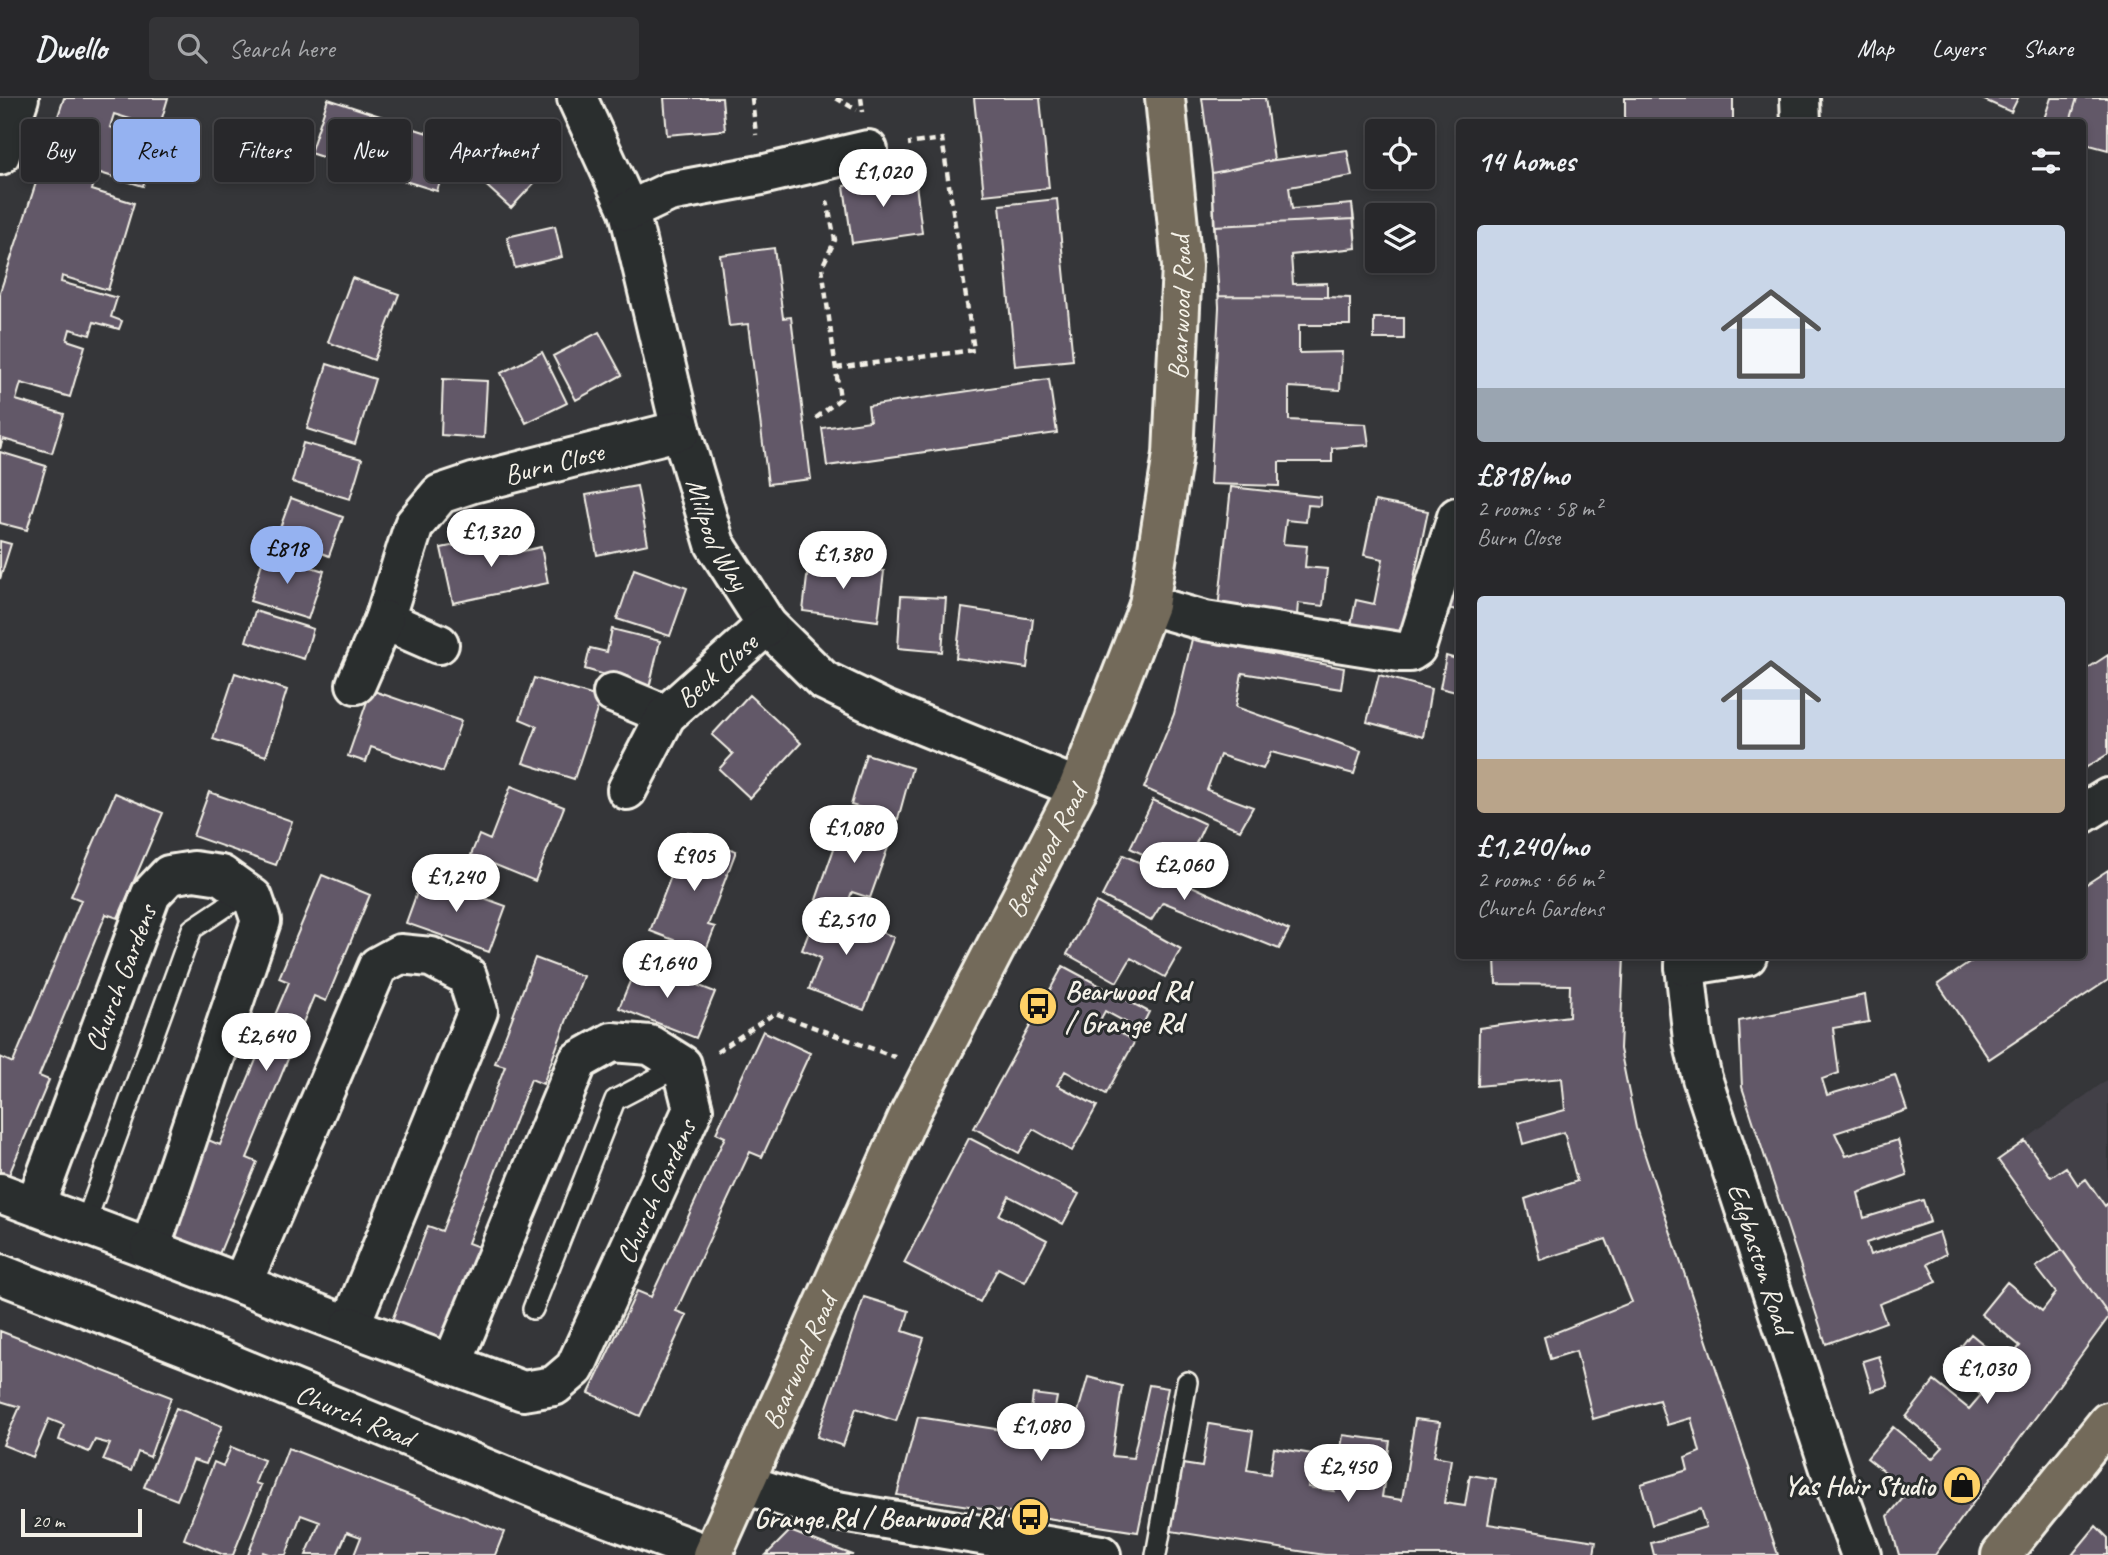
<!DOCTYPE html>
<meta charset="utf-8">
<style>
:root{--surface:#28282b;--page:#343437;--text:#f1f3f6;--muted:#a5a6a9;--line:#444447;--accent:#95b2f1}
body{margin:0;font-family:Caveat,sans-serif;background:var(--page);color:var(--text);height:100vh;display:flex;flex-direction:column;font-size:26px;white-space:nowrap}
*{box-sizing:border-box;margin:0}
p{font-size:23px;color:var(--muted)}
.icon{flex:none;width:38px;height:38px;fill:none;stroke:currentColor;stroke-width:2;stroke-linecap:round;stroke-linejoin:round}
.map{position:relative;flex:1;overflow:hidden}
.drawer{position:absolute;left:1456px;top:21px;width:630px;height:840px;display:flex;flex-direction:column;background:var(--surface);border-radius:7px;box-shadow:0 4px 10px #0003,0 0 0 2px var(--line)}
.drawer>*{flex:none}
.top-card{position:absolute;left:21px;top:21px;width:665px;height:63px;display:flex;gap:14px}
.controls{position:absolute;left:1365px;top:21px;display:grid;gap:14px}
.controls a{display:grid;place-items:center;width:70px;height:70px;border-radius:7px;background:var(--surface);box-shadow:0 4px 10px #0003,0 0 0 2px var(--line);font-size:35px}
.scale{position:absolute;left:21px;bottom:18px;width:121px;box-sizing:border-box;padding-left:7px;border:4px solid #f4f1e8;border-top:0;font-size:19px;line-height:24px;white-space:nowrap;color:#f4f1e8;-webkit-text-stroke:5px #2a2d2e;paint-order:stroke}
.price{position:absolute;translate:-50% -60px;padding:0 16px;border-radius:24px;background:#fff;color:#222;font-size:23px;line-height:46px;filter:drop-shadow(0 2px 4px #0008)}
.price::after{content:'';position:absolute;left:50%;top:42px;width:21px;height:16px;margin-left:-10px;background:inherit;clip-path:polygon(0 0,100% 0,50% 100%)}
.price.current{background:var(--accent);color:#111}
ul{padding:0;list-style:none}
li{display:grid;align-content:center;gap:14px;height:371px;padding:0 21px}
li span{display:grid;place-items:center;height:217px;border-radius:7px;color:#555}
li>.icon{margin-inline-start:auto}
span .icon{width:126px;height:126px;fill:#fffc;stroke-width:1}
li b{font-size:30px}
h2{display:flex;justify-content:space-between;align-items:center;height:84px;padding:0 21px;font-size:30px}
.pill{padding:0 24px;border-radius:7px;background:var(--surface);box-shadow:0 4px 10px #0003,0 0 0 2px var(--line);font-size:24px;line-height:63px}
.pill.current{background:var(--accent);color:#111}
header{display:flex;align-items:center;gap:42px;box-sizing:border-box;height:98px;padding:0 35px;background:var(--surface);border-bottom:2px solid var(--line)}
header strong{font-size:33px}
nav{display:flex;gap:38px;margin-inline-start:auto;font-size:24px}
.search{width:490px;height:63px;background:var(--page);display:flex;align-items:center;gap:18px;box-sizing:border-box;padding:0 24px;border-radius:7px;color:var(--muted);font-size:26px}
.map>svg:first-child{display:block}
.built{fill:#424047}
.building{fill:#625867;stroke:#f4f1e8;stroke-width:2}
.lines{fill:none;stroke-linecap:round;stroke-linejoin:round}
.service-casing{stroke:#f4f1e8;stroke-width:24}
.minor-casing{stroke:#f4f1e8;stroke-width:44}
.tertiary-casing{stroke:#f4f1e8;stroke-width:44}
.primary-casing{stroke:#f4f1e8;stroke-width:44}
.path{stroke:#f4f1e8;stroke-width:4.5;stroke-dasharray:7 5;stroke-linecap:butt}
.service{stroke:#2a2d2e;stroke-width:19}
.minor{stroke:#2a2d2e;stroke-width:38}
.tertiary{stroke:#2a2d2e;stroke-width:38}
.primary{stroke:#736b5a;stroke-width:38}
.labels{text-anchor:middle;stroke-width:6;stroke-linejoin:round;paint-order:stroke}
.street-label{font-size:28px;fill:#f4f1e8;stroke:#2a2d2e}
.poi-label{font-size:28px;font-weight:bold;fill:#f4f1e8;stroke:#2a2d2e;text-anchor:end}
</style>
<header>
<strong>Dwello</strong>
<div class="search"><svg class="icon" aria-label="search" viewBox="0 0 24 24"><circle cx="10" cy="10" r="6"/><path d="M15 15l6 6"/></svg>Search here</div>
<nav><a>Map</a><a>Layers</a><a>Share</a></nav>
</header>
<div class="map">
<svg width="2108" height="1457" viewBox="0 0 2108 1457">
<rect width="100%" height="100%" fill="#353639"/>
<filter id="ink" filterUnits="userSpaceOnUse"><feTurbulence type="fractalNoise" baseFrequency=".0143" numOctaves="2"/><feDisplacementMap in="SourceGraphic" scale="14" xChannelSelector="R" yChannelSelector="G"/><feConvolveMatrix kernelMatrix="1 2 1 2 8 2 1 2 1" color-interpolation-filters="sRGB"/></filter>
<g filter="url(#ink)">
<path class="built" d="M 2108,981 L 2108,1211 L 1998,1062 Z"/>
<path class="building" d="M 64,0 L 168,0 L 159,30 L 114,16 L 110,29 L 156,42 L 143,88 L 97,74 L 92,92 L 134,105 L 108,192 L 62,178 L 61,184 L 117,200 L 111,219 L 122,223 L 119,231 L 94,224 L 90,237 L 70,231 L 67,242 L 85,248 L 70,299 L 21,285 L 16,302 L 64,316 L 52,355 L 3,341 L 0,351 L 0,194 Z
M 664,0 L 722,0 L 725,32 L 667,37 Z
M 974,0 L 1040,0 L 1049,90 L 984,97 Z
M 1202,0 L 1265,0 L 1274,62 L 1347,52 L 1352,78 L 1289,89 L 1292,111 L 1352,106 L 1356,150 L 1291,157 L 1293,186 L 1327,185 L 1327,199 L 1350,200 L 1350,227 L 1299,227 L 1299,255 L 1342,254 L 1340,292 L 1289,289 L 1289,322 L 1366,326 L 1369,347 L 1332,350 L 1332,364 L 1279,364 L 1279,388 L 1210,386 L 1219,209 L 1212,75 Z
M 1625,0 L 1733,0 L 1733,24 L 1625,24 Z
M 1980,0 L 2018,0 L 2011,14 Z
M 2051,0 L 2077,0 L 2070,24 L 2043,24 Z
M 2077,0 L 2108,0 L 2108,52 L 2082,45 L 2082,24 L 2070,24 Z
M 328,1 L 395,23 L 377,77 L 310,55 Z
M 402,27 L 453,43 L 437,93 L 386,77 Z
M 506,33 L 547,71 L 511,110 L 470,73 Z
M 1347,52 L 1352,78 L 1289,89 L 1292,111 L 1352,106 L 1354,121 L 1214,128 L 1212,75 L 1274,62 Z
M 915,78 L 922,135 L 852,145 L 844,88 Z
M 1057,101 L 1073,262 L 1015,268 L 1000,107 Z
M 1354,121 L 1356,150 L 1291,157 L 1293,186 L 1327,185 L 1327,199 L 1219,198 L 1214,128 Z
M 555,128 L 562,159 L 515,170 L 507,139 Z
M 774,150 L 783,220 L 791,219 L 811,381 L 768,386 L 748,226 L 729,228 L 720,157 Z
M 352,180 L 399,196 L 374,262 L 328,244 Z
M 1374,220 L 1404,220 L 1404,241 L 1374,241 Z
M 599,234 L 622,277 L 576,302 L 553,258 Z
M 542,254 L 567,305 L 526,325 L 501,275 Z
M 327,266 L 375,281 L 355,346 L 307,331 Z
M 443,281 L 487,283 L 484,340 L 441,337 Z
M 1049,281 L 1057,335 L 827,368 L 822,330 L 870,323 L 868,308 Z
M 303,345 L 362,361 L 350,401 L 292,384 Z
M 0,354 L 46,368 L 27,432 L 0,425 Z
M 637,388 L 648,446 L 597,457 L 586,397 Z
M 1231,389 L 1321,399 L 1320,408 L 1308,407 L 1306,424 L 1286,422 L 1283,446 L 1307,448 L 1305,469 L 1327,471 L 1323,508 L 1298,505 L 1296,529 L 1217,521 Z
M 291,400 L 343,419 L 329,458 L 277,438 Z
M 1375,403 L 1428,413 L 1400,548 L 1349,537 L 1356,502 L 1374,506 L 1383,461 L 1364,457 Z
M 505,437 L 509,456 L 541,449 L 548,485 L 453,505 L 441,450 Z
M 0,443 L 11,446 L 0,481 Z
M 1460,454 L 1460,513 L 1448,510 Z
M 265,455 L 324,473 L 308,521 L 250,503 Z
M 809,463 L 884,473 L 878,523 L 803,513 Z
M 634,471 L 687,490 L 670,538 L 617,521 Z
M 901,498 L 946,500 L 942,554 L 898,550 Z
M 962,510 L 1033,521 L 1027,570 L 956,560 Z
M 255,513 L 313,531 L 304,561 L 246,543 Z
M 612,531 L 660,543 L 649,590 L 585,571 L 590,550 L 607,554 Z
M 1192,541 L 1344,570 L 1341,591 L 1242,575 L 1236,609 L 1361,653 L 1354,676 L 1271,654 L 1263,671 L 1220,657 L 1207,692 L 1253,709 L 1240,732 L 1144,690 L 1174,616 Z
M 2108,557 L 2108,656 L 2082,672 L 2082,574 Z
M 1446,558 L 1460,562 L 1460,595 L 1440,590 Z
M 235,575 L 287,592 L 266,658 L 213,641 Z
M 1379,577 L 1431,591 L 1423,639 L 1367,624 Z
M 534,580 L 601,600 L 574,681 L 523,665 L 537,628 L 520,621 Z
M 371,592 L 461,623 L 443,674 L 371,649 L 366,664 L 348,658 Z
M 749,597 L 801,645 L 750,700 L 719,671 L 733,656 L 712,637 Z
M 866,656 L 912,670 L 898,721 L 851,707 Z
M 511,688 L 564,709 L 535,783 L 471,757 L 479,737 L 490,742 Z
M 209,694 L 292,723 L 276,767 L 193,738 Z
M 115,695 L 163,715 L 118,820 L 106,816 L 39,978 L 49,982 L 6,1084 L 0,1081 L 0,959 L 13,965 L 81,802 L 71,798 Z
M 1153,702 L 1205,726 L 1182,775 L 1130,750 Z
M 844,722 L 892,738 L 870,800 L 852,794 L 845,812 L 816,802 Z
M 688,734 L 736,753 L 708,827 L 715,829 L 705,854 L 650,833 Z
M 1123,757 L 1289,832 L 1279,851 L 1163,804 L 1151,823 L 1102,798 Z
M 2108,772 L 2108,882 L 1989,961 L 1938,886 L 1980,858 L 2082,858 L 2082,789 Z
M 322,777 L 370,797 L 326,903 L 314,898 L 247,1060 L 257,1064 L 215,1166 L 163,1145 L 206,1041 L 220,1047 L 289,884 L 279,880 Z
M 423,778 L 506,808 L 489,854 L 406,825 Z
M 1096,804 L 1181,851 L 1165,879 L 1131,860 L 1117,884 L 1067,856 Z
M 819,809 L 894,839 L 864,912 L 809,891 L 821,860 L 802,852 Z
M 1495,858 L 1624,858 L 1620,951 L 1636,1030 L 1778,1457 L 1654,1457 L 1651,1445 L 1706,1429 L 1700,1411 L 1652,1427 L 1641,1386 L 1688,1372 L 1685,1360 L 1700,1354 L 1691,1320 L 1667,1327 L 1659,1302 L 1593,1321 L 1576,1253 L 1550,1261 L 1544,1239 L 1632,1204 L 1606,1141 L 1540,1162 L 1525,1101 L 1577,1083 L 1564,1034 L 1523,1046 L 1518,1025 L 1565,1012 L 1562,980 L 1478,988 L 1479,930 L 1569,918 L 1570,887 L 1496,886 Z
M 535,860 L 583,878 L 543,986 L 531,981 L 468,1145 L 479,1149 L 440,1253 L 388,1233 L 428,1128 L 442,1133 L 505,968 L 495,965 Z
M 638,864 L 715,894 L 696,940 L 619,910 Z
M 1063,868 L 1149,914 L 1140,932 L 1105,913 L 1099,924 L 1135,943 L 1106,996 L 1065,973 L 1057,987 L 1097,1008 L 1072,1053 L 1033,1031 L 1019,1055 L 974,1030 Z
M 1865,897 L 1869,924 L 1833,930 L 1839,975 L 1822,981 L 1827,997 L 1895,977 L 1907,1012 L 1835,1035 L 1846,1058 L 1898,1042 L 1907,1077 L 1858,1095 L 1864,1120 L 1923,1102 L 1930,1124 L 1866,1145 L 1870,1157 L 1939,1134 L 1946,1156 L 1928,1166 L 1937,1184 L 1879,1206 L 1886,1224 L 1826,1246 L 1742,989 L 1739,923 Z
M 763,933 L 810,955 L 762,1059 L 750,1054 L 676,1213 L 687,1217 L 640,1318 L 589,1295 L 637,1193 L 651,1199 L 725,1039 L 716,1035 Z
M 969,1040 L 1079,1096 L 1063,1126 L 1009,1098 L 999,1117 L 1047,1142 L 1025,1184 L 998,1170 L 980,1204 L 904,1165 Z
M 2025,1043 L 2051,1079 L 2066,1069 L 2078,1087 L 2086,1081 L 2105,1108 L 2108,1105 L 2108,1216 L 1998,1062 Z
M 2062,1152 L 2108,1216 L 2108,1220 L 1935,1457 L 1899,1457 L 1888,1418 L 1909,1393 L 1867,1360 L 1893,1329 L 1932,1361 L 1943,1349 L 1906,1319 L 1934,1283 L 1969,1311 L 1981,1297 L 1945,1269 L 1971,1236 L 2006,1265 L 2020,1248 L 1981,1216 L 2007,1184 L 2042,1213 L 2056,1195 L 2036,1169 Z
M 864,1199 L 909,1213 L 903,1233 L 924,1240 L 896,1323 L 856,1310 L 843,1348 L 817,1339 Z
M 0,1233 L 171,1299 L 150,1359 L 138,1354 L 131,1373 L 103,1362 L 110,1346 L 95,1342 L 89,1354 L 59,1342 L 64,1327 L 49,1321 L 33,1359 L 3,1347 L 20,1309 L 0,1303 Z
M 1879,1258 L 1888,1288 L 1872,1293 L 1863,1263 Z
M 1088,1279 L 1122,1288 L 1112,1358 L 1133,1360 L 1149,1287 L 1168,1290 L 1138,1434 L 897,1397 L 918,1319 L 1028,1336 L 1033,1296 L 1057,1299 L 1049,1344 L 1069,1345 Z
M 176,1310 L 222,1328 L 206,1366 L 193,1362 L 177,1402 L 144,1389 Z
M 1415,1321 L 1440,1324 L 1434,1358 L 1451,1361 L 1444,1405 L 1465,1408 L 1470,1377 L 1496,1381 L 1488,1426 L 1596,1443 L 1594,1457 L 1325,1457 L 1171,1433 L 1182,1366 L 1202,1369 L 1209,1326 L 1253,1333 L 1247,1372 L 1270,1376 L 1274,1350 L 1313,1356 L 1308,1389 L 1334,1393 L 1343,1337 L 1390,1343 L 1382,1399 L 1402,1402 Z
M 231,1349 L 264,1362 L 255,1385 L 261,1387 L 233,1457 L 224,1457 L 184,1441 L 214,1364 L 223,1368 Z
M 288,1350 L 504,1434 L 495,1457 L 354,1457 L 361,1439 L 347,1434 L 337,1457 L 306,1457 L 320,1424 L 301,1417 L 286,1457 L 271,1457 L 263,1454 L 262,1457 L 248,1457 Z
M 2096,1428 L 2108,1440 L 2108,1457 L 2072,1457 Z
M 790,1433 L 853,1457 L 766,1457 Z"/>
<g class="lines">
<g class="service-casing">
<path id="service" d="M 85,1126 L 192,831 L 246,795
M 533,1211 L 615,1002 L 682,967
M 1156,1457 L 1187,1284"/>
</g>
<g class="minor-casing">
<g id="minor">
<path id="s1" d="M 577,0 L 629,113 L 681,332 L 715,446 L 767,527 L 823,582 L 885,612 L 1078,690"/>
<path d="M 1800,0 L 1801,24"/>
<path d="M 0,57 L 19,0"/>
<path d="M 629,113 L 669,94 L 761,77 L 868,52"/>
<path d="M 1149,507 L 1205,523 L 1400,554 L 1410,554 L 1416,550 L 1457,419"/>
<path id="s2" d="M 439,546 L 384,522 L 414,427 L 440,396 L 473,385 L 681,332"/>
<path d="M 356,586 L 384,522"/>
<path d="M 613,595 L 666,617"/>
<path id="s3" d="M 627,692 L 666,617 L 767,527"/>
<path d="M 2082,716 L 2108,700"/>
<path id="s4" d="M 1686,858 L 1685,868 L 1693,942 L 1702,980 L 1839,1398 L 1861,1457"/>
<path d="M 1685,868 L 1747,858"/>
<path d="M 0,1095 L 150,1151 L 261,823 L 253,800 L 221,777 L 194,773 L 169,777 L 151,796 L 35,1108"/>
<path d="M 150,1151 L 350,1228 L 478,913 L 467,878 L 431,859 L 400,856 L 378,868 L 242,1186"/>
<path id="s5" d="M 350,1228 L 523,1293 L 554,1288 L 575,1270 L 693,1011 L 682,967 L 650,947 L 612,944 L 578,963 L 452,1266"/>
<path d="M 745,1386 L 819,1410 L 1101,1457"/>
</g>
</g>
<g class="tertiary-casing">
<g id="tertiary">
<path id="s6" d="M 0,1176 L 219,1261 L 577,1408 L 709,1457"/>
</g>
</g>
<g class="primary-casing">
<g id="primary">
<path id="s7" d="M 712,1457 L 910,1015 L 1078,690 L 1149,507 L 1173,356 L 1182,168 L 1165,0"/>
<path d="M 2001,1457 L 2108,1324"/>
</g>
</g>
<path class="path" d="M 752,0 L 756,37
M 836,0 L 857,12
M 861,0 L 863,14
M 836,270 L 974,252 L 942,41 L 908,46
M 816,320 L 840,301 L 822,169 L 835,142 L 827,103
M 717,954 L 775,915 L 895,959"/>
<use href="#service" class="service"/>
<use href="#minor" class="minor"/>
<use href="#tertiary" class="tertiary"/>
<use href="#primary" class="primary"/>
</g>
</g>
<defs>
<g id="bus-disc" transform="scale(2.0125)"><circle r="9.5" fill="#ffd166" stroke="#2a2d2e"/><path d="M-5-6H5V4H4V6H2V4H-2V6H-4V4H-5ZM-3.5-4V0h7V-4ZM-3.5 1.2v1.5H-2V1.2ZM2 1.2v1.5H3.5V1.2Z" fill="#111"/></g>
<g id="shop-disc" transform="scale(2.0125)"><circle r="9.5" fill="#ffd166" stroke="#2a2d2e"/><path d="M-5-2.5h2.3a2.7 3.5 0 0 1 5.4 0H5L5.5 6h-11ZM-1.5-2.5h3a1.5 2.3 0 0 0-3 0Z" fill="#111"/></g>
</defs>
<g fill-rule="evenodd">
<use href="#bus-disc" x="1038" y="908"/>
<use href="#shop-disc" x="1962" y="1387"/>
<use href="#bus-disc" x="1030" y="1419"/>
</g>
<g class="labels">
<g class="street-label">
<text dy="10" stroke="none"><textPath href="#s7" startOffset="1346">Bearwood Road</textPath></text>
<text dy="10" stroke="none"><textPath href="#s2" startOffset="318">Burn Close</textPath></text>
<text dy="10" stroke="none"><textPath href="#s1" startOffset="460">Millpool Way</textPath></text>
<text dy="10" stroke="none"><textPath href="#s3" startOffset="152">Beck Close</textPath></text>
<text dy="10" stroke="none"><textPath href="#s7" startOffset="779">Bearwood Road</textPath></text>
<text transform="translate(120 880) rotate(-69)" y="10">Church Gardens</text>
<text dy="10" stroke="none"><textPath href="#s5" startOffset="438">Church Gardens</textPath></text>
<text dy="10" stroke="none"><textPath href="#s4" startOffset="313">Edgbaston Road</textPath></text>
<text dy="10" stroke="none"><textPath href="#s7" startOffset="212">Bearwood Road</textPath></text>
<text dy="10" stroke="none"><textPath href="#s6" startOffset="382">Church Road</textPath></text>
</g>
<g class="poi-label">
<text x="1065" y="902" text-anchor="start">Bearwood Rd<tspan x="1065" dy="32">/ Grange Rd</tspan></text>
<text x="1935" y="1397">Yas Hair Studio</text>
<text x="1003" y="1429">Grange Rd / Bearwood Rd</text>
</g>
</g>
</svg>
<div class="controls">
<a><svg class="icon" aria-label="locate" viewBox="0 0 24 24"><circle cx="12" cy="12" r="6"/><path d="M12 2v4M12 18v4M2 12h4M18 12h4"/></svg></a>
<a><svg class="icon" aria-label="layers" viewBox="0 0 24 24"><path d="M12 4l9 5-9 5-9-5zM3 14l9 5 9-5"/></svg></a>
</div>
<div class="scale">20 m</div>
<b class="price" style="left:883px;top:111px">£1,020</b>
<b class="price" style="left:491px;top:471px">£1,320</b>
<b class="price current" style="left:287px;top:488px">£818</b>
<b class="price" style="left:843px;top:493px">£1,380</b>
<b class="price" style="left:854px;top:767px">£1,080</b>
<b class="price" style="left:694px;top:795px">£905</b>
<b class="price" style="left:1184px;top:804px">£2,060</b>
<b class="price" style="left:456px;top:816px">£1,240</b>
<b class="price" style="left:846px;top:859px">£2,510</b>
<b class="price" style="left:667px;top:902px">£1,640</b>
<b class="price" style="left:266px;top:975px">£2,640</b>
<b class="price" style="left:1987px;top:1308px">£1,030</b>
<b class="price" style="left:1041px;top:1365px">£1,080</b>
<b class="price" style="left:1348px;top:1406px">£2,450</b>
<div class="top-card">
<a class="pill">Buy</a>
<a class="pill current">Rent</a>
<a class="pill">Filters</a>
<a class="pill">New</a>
<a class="pill">Apartment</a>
</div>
<section class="drawer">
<h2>14 homes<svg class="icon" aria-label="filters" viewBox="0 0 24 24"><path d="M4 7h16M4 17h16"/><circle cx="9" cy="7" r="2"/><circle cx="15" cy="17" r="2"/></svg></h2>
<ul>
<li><span style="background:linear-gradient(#c9d6e8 75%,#9aa5b1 0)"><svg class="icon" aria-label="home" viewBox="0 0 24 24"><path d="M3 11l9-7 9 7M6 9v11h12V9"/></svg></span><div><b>£818/mo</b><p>2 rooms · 58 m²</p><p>Burn Close</p></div></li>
<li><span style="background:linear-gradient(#c9d6e8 75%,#b9a48a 0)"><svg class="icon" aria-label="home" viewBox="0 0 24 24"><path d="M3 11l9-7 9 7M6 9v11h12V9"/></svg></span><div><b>£1,240/mo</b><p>2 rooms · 66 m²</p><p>Church Gardens</p></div></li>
</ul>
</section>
</div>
